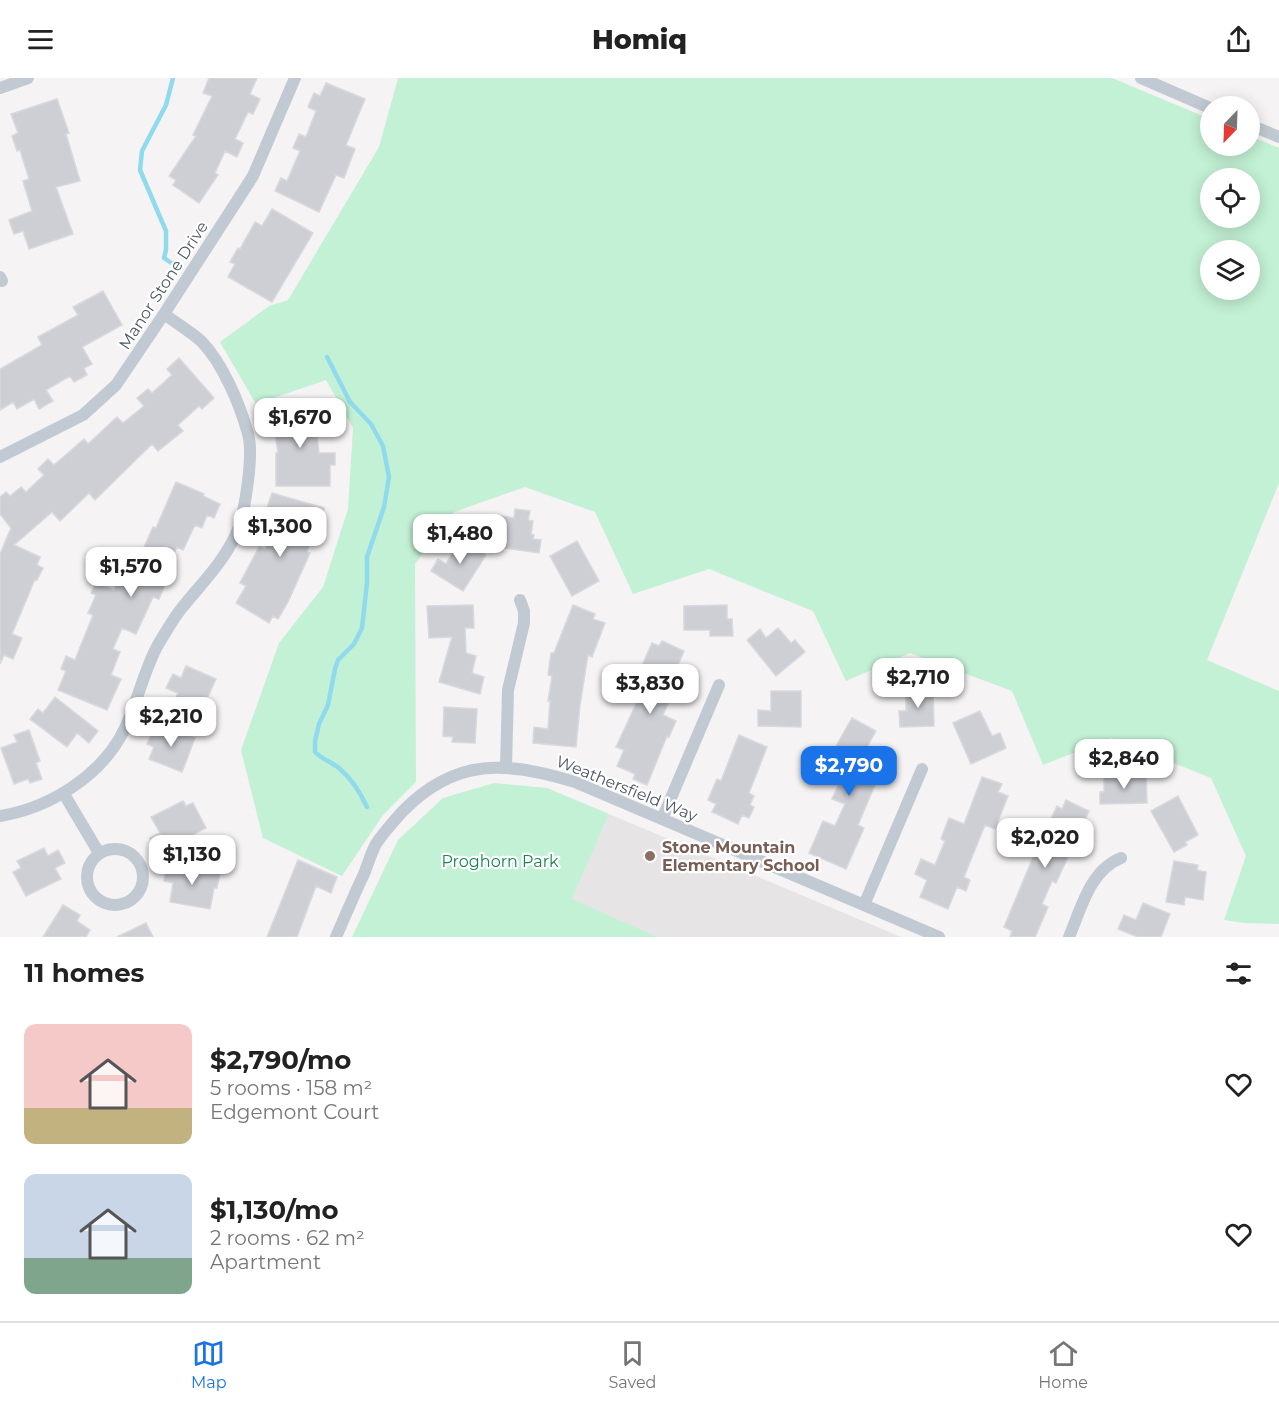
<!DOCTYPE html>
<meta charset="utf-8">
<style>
:root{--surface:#fff;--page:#f2f2f2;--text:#222;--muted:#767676;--line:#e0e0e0;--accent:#1a73e8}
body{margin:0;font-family:Montserrat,sans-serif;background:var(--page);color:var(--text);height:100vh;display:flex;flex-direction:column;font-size:22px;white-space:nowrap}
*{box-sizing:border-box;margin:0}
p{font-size:20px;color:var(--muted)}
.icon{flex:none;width:33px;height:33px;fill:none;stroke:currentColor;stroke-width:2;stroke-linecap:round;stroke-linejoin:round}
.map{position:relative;height:859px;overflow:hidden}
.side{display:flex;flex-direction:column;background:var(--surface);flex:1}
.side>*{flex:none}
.needle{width:39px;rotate:203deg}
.fabs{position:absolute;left:1200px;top:18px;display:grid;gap:12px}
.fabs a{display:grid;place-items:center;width:60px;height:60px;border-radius:50%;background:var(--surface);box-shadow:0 3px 15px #0003;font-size:30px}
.price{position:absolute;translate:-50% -51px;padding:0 14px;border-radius:12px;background:#fff;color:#222;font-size:20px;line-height:39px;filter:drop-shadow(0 2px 3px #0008)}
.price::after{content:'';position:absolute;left:50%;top:36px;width:18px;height:14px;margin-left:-9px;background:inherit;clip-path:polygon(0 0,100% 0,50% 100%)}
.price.current{background:var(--accent);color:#fff}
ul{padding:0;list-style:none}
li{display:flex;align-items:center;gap:18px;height:150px;padding:0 24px}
li span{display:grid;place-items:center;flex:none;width:168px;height:120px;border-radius:12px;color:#555}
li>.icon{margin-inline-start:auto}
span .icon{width:72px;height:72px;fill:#fffc;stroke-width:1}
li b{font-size:26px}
h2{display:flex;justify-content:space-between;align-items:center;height:72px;padding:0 24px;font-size:26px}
header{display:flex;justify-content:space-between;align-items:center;height:78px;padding:0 24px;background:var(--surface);font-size:27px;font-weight:800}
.tabs{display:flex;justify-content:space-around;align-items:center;height:84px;border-top:2px solid var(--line);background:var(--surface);font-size:16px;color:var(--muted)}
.tabs a{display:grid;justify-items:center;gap:3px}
.tabs .current{color:var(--accent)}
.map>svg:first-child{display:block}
.education{fill:#e6e4e5}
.green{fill:#c3f1d5;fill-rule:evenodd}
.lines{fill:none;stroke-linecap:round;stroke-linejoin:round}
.stream{stroke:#90daee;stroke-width:4.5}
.building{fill:#cdcfd5;stroke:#d7d9de;stroke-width:1.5}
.street{stroke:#c1cad2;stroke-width:12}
.education-dot{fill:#8d6e63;stroke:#fff;stroke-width:2}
.labels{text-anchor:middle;stroke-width:4.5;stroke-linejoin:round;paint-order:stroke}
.street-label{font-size:16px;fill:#4a5661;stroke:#fff}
.education-label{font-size:16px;font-weight:bold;fill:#785e54;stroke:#fff;text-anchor:start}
.park-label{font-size:16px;fill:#17864f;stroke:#fff}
</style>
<header><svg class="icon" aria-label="menu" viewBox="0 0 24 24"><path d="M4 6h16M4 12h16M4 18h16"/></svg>Homiq<svg class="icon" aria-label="share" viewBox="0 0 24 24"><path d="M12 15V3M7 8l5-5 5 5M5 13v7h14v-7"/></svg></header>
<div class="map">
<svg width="1279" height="859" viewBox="0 0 1279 859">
<rect width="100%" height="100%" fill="#f5f3f3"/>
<path class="education" d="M 609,736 L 901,859 L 555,859 Z"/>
<path class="green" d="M 398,0 L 1112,0 L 1210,41 L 1210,68 L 1250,68 L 1250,58 L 1279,70 L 1279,405 L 1207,582 L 1279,613 L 1279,846 L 1244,845 L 1224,842 L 1246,778 L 1211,700 L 1111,660 L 1043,687 L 1012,613 L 910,575 L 846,603 L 813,533 L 709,491 L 633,516 L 595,434 L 525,409 L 454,434 L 415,486 L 416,704 L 383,737 L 342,798 L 263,760 L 241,672 L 279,565 L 323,509 L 348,431 L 353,350 L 326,302 L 256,326 L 220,264 L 269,228 L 288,222 L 379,69 ZM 1250,100 L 1250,140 L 1210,140 L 1210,100 ZM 1250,172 L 1250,212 L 1210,212 L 1210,172 Z
M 494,705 L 547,710 L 609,736 L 572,821 L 657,859 L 352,859 L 398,762 L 443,720 Z"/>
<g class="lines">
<path class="stream" d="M 173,0 L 166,27 L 142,73 L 140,92 L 166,153 L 166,172 L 164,180 L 179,190
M 327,279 L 350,324 L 371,346 L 383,368 L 389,399 L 384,429 L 367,479 L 367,505 L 362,550 L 354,566 L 338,582 L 335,591 L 328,627 L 319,646 L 315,663 L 315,674 C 323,682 331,684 339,690 C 352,701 360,714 367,729"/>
</g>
<path class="building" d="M 209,0 L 257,0 L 250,16 L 260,21 L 253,36 L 248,34 L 235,61 L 243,65 L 237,79 L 225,73 L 215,95 L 218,97 L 199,125 L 173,107 L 176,102 L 169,98 L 196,58 L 193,57 L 212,18 L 203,15 Z
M 326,5 L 365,21 L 346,67 L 355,71 L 344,100 L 336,97 L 319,134 L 275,113 L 281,100 L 287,103 L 300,73 L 293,70 L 299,56 L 306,59 L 316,33 L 308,29 L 314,15 L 320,18 Z
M 57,21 L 69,55 L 66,56 L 80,103 L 56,109 L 73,156 L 29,171 L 23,153 L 14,156 L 9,142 L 32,133 L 23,103 L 29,101 L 20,72 L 17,73 L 12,58 L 18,55 L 11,36 Z
M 272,131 L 313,155 L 272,224 L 228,199 L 235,186 L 230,184 L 238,170 L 240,171 L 255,144 L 262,148 Z
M 103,213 L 122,247 L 82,269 L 92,286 L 84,290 L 87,297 L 74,304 L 70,298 L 46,312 L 53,323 L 39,331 L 34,321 L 17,331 L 13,324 L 0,332 L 0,291 L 42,267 L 38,259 L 78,237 L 73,229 Z
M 179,280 L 214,320 L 202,331 L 199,328 L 178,347 L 183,353 L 158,373 L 152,366 L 95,422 L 89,415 L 60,443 L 52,434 L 14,467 L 40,479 L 37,487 L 43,490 L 37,502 L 35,501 L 12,556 L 22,560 L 13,581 L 4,577 L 0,586 L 0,476 L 11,450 L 0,436 L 0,419 L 6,414 L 10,418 L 21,409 L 26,414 L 44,397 L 38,391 L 48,381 L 54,387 L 84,361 L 88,366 L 117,339 L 123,345 L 144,328 L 137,320 L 148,311 L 152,315 L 172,297 L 167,291 Z
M 320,327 L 322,339 L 315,340 L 319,375 L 335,375 L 335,387 L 330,387 L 330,408 L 276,408 L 276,375 L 278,375 L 272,333 Z
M 176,404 L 204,416 L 203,418 L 220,426 L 214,440 L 207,437 L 202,450 L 195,447 L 183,472 L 177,469 L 170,483 L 167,481 L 157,506 L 164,509 L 159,521 L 153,519 L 136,556 L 122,550 L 113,571 L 120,574 L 111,597 L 121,601 L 107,632 L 58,612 L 66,593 L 61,591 L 66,578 L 75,582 L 93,537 L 88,535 L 96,517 L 91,515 L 96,504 L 114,512 L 129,474 L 140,478 L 153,449 L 156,450 Z
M 272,415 L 324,430 L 318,450 L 314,449 L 307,474 L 310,475 L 288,524 L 278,541 L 273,538 L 269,545 L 236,525 L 246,508 L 240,505 L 259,469 L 265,471 L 272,455 L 279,433 L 267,430 Z
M 515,431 L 530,433 L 528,442 L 533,443 L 531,456 L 534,457 L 533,461 L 541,462 L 539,475 L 492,468 L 496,437 L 514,440 Z
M 461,461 L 486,477 L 463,513 L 431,493 L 438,481 L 446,486 Z
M 577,463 L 599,503 L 572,518 L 550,478 Z
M 473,527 L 474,550 L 465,550 L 466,575 L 476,578 L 472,595 L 484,599 L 480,616 L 439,604 L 452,559 L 429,560 L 427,528 Z
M 573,527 L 595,536 L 593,541 L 605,545 L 592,579 L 588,577 L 580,627 L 576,669 L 533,665 L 534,649 L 548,651 L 550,623 L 548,623 L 552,598 L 548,597 L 551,575 L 554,575 Z
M 727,527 L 727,541 L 732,541 L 733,558 L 710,558 L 710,552 L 684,552 L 684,528 Z
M 778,550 L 791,565 L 795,562 L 805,574 L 776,598 L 747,562 L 760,551 L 766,560 Z
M 662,563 L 684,573 L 664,618 L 670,621 L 663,637 L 676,643 L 669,659 L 667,658 L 647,707 L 633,701 L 635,696 L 617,688 L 624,672 L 616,669 L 650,596 L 640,592 L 652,565 L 659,568 Z
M 186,588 L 216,601 L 201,634 L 175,622 L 178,615 L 166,610 L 173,596 L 181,600 Z
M 933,611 L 934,648 L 900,649 L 899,633 L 906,633 L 906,612 Z
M 771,613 L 801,613 L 801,649 L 758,648 L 758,632 L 771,633 Z
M 55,619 L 98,653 L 89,665 L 77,655 L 67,669 L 30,641 L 38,631 L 43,635 Z
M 444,629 L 477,631 L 475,665 L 452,664 L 453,659 L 443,658 Z
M 980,633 L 992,658 L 1000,655 L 1006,670 L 971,686 L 953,645 Z
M 852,640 L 876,653 L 867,669 L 881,677 L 869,698 L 877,702 L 858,747 L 864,750 L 846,791 L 809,775 L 823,743 L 835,748 L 845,726 L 832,721 L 851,679 L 835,670 Z
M 164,648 L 195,660 L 182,694 L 149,681 L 154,669 L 147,666 L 153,652 L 161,655 Z
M 29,652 L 40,683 L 36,685 L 42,701 L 30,705 L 28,701 L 14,706 L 1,670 L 17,664 L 14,657 Z
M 739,657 L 767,669 L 749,715 L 754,718 L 750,727 L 754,729 L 749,740 L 742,737 L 738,746 L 712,734 L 716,726 L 708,722 L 717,701 L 721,703 Z
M 1146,698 L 1147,725 L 1100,726 L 1100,714 L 1104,714 L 1104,699 Z
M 982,699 L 1002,706 L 998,714 L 1008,718 L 995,751 L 985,747 L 964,799 L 970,802 L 966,813 L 957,809 L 948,831 L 920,819 L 927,802 L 915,796 L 921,781 L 935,787 L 945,763 L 941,761 L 949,740 L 964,746 Z
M 1178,718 L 1198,757 L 1185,764 L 1187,767 L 1174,774 L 1151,733 Z
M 1066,722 L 1089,733 L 1056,805 L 1052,803 L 1042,826 L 1048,829 L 1035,859 L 1010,859 L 1012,853 L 1004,849 L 1042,758 L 1037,756 L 1042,744 L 1048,747 L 1057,728 L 1062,731 Z
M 183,723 L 186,728 L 193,725 L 206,750 L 157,775 L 150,760 L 160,755 L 151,739 Z
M 44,770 L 48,778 L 58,772 L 65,785 L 55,790 L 61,801 L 26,818 L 13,794 L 21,790 L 17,783 Z
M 298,782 L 337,799 L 331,815 L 316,808 L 297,859 L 267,859 Z
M 1174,783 L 1198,787 L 1197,792 L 1206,794 L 1203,822 L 1185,819 L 1184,827 L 1166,824 Z
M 167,786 L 220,795 L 217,810 L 214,810 L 210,831 L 170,824 L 173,805 L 164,803 Z
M 1143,825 L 1170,836 L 1161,859 L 1138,859 L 1118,851 L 1124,837 L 1136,842 Z
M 63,827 L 80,837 L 77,843 L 90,852 L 86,859 L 43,859 Z
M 146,845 L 153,859 L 117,859 Z"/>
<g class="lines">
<path class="street" d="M 1141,0 L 1210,30
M 0,10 L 28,0
M 1250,47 L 1279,59
M 0,199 L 2,203
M 0,379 L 83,337 L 116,307 L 164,236 L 253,98 L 295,0
M 506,690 L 508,612 L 524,545 L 524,533 L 520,522
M 64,716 L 99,775
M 0,738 C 50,730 103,697 125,650 C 138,623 144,591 159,565 C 166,554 173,541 181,531 C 201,506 224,484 237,454 C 245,434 254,376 248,356 C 240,326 222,284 201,263 C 190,253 176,245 164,236
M 662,741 L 719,607
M87 799a28 28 0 1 1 56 0a28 28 0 1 1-56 0Z
M 864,827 L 922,691
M 336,859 C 345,838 354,817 364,796 C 368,786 371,775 376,766 C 383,755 393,744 402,734 C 455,679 507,683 575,704 L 939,859
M 1069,859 C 1081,831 1090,792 1121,780"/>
</g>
<circle class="education-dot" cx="650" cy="778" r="6"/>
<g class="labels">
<g class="street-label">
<text transform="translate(163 207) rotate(-57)" y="6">Manor Stone Drive</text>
<text transform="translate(627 710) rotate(22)" y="6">Weathersfield Way</text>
</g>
<g class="education-label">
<text x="662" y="775">Stone Mountain<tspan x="662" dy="18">Elementary School</tspan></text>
</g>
<g class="park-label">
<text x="500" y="789">Proghorn Park</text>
</g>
</g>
</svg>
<div class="fabs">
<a><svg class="needle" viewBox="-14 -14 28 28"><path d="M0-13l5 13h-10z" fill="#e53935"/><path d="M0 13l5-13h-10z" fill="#767676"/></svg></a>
<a><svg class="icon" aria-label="locate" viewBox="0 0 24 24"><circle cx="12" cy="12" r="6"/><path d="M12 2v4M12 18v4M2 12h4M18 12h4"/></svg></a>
<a><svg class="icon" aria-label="layers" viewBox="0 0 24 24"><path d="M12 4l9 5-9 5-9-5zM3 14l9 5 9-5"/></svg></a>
</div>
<b class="price" style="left:300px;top:371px">$1,670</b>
<b class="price" style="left:280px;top:480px">$1,300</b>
<b class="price" style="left:460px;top:487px">$1,480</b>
<b class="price" style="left:131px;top:520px">$1,570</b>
<b class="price" style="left:918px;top:631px">$2,710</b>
<b class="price" style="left:650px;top:637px">$3,830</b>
<b class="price" style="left:171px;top:670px">$2,210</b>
<b class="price" style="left:1124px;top:712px">$2,840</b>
<b class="price current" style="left:849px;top:719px">$2,790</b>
<b class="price" style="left:1045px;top:791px">$2,020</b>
<b class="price" style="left:192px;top:808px">$1,130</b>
</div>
<section class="side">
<h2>11 homes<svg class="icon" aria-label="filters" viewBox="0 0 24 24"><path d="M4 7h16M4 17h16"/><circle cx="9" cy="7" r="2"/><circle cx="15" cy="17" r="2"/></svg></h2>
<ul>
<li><span style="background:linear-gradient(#f6c9c9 70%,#c2b280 0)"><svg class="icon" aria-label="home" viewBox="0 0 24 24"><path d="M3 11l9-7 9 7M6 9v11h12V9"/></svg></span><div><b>$2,790/mo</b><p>5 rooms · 158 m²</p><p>Edgemont Court</p></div><svg class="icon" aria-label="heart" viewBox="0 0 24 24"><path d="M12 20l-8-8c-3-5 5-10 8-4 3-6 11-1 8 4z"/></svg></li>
<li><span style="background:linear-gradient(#c9d6e8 70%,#7fa58c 0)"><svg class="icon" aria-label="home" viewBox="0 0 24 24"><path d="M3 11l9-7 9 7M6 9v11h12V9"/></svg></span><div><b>$1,130/mo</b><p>2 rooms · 62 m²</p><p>Apartment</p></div><svg class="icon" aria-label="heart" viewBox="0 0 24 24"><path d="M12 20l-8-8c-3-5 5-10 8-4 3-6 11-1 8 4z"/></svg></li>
</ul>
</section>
<nav class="tabs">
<a class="current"><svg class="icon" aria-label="map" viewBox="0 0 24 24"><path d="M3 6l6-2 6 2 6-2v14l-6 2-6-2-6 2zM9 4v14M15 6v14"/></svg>Map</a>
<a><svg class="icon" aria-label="saved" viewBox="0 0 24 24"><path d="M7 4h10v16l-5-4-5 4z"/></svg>Saved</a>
<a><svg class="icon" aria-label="home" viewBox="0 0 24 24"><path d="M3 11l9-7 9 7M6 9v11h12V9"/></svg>Home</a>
</nav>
